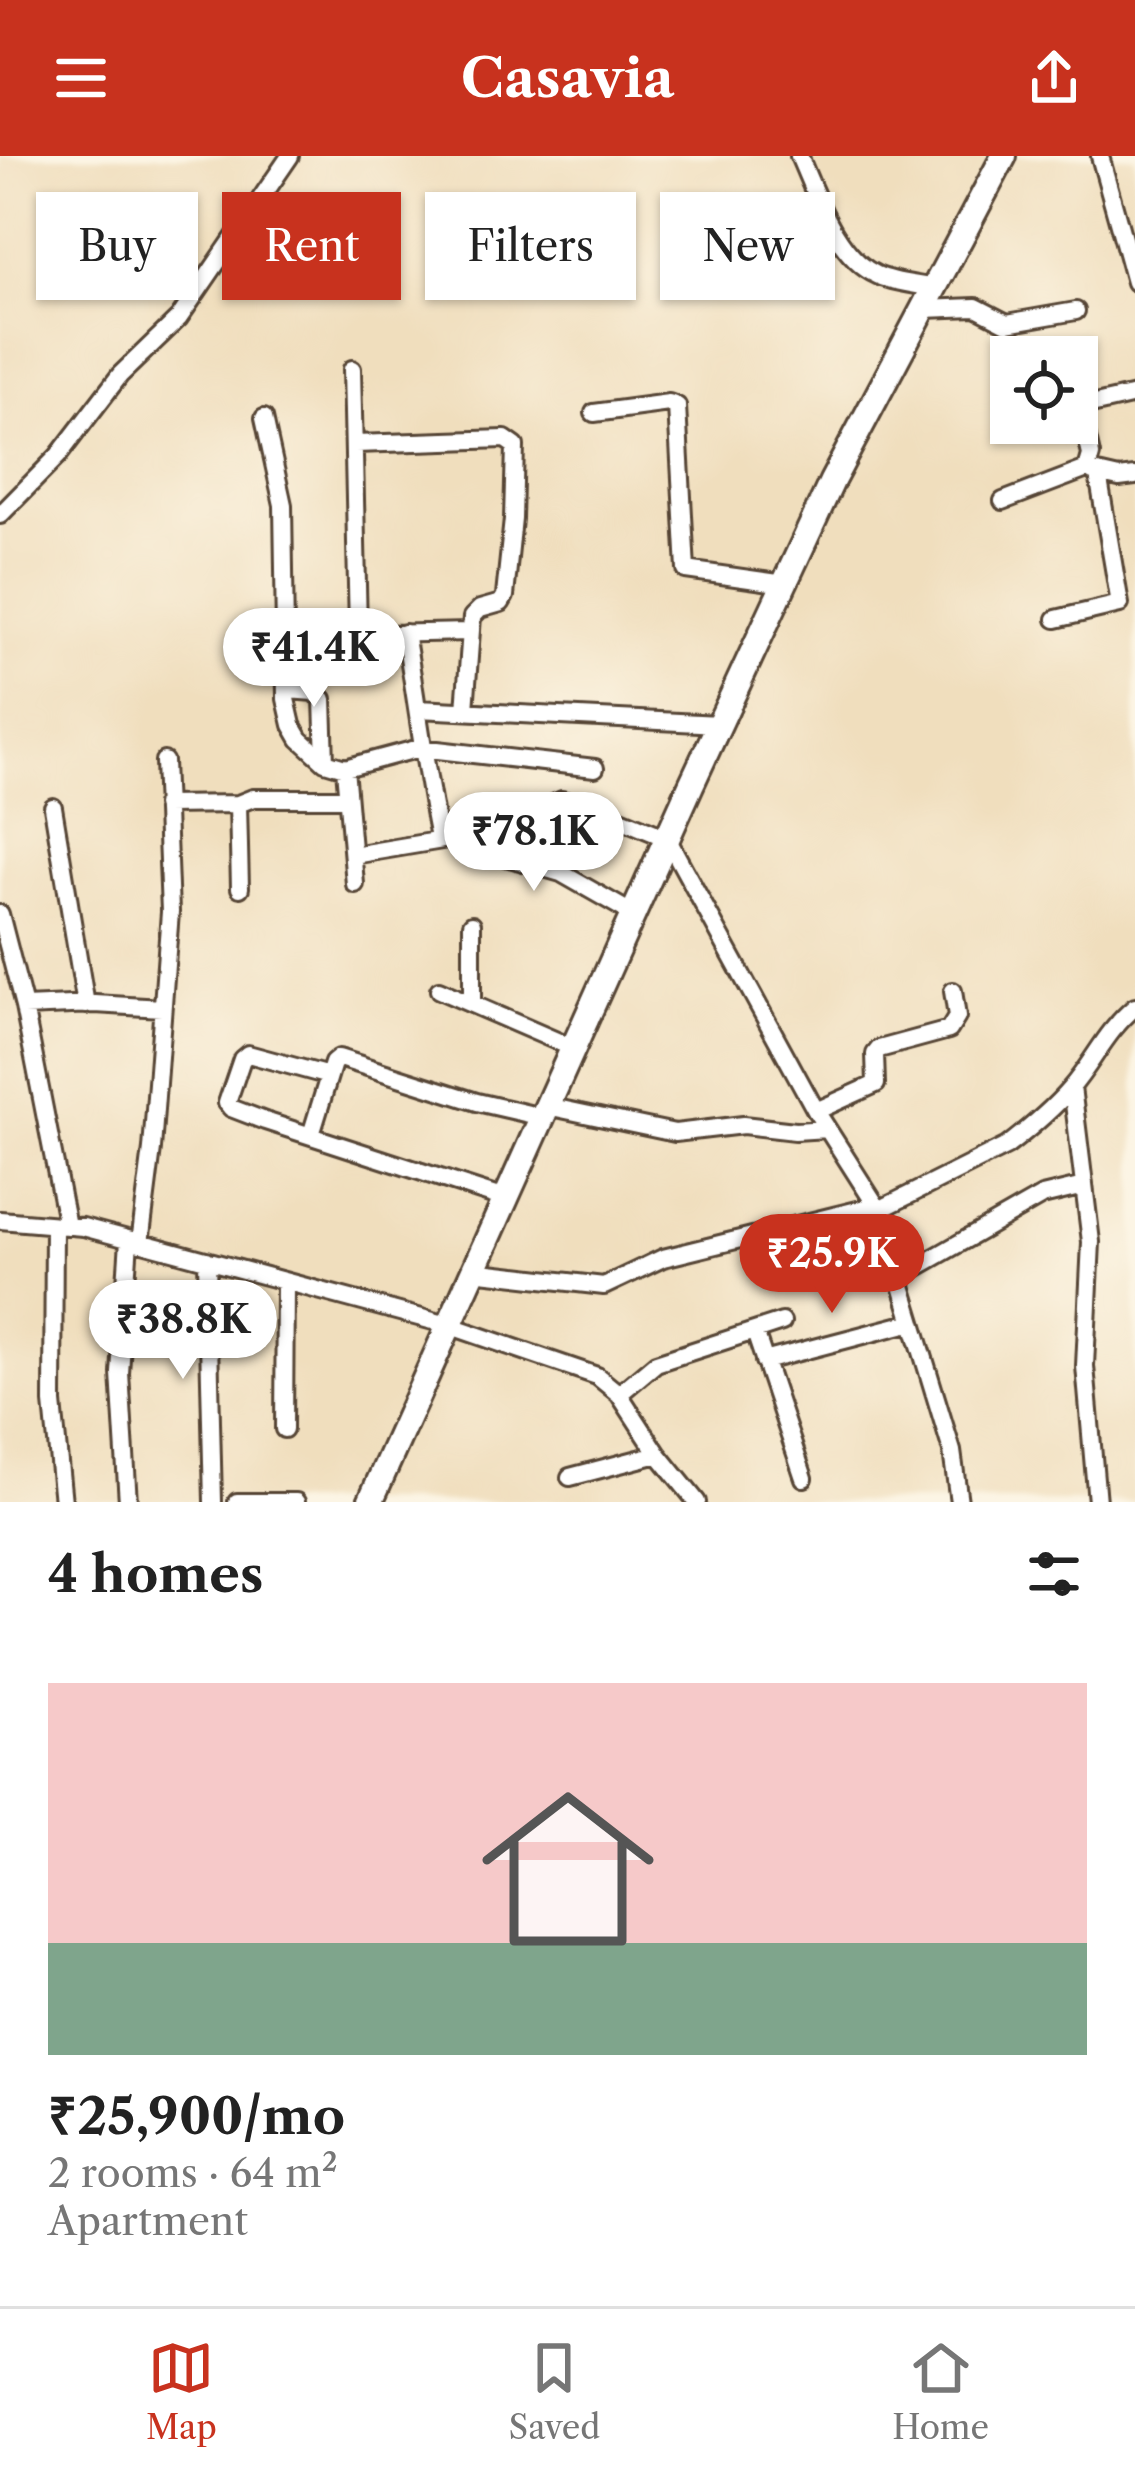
<!DOCTYPE html>
<meta charset="utf-8">
<style>
:root{--surface:#fff;--page:#f6f6f6;--text:#222;--muted:#767676;--line:#e0e0e0;--accent:#c8321e}
body{margin:0;font-family:"Libre Caslon Text",serif;background:var(--page);color:var(--text);height:100vh;display:flex;flex-direction:column;font-size:45px;white-space:nowrap}
*{box-sizing:border-box;margin:0}
p{font-size:39px;color:var(--muted)}
.icon{flex:none;width:66px;height:66px;fill:none;stroke:currentColor;stroke-width:2;stroke-linecap:round;stroke-linejoin:round}
.map{position:relative;height:1346px;overflow:hidden}
.side{display:flex;flex-direction:column;background:var(--surface);flex:1}
.side>*{flex:none}
.banner{position:absolute;left:36px;top:36px;width:1065px;height:108px;display:flex;gap:24px}
.fabs{position:absolute;left:990px;top:180px;display:grid;gap:24px}
.fabs a{display:grid;place-items:center;width:108px;height:108px;border-radius:0px;background:var(--surface);box-shadow:0 3px 9px #0004;font-size:60px}
.price{position:absolute;translate:-50% -102px;padding:0 27px;border-radius:42px;background:#fff;color:#222;font-size:39px;line-height:78px;filter:drop-shadow(0 3px 6px #0008)}
.price::after{content:'';position:absolute;left:50%;top:72px;width:36px;height:27px;margin-left:-18px;background:inherit;clip-path:polygon(0 0,100% 0,50% 100%)}
.price.on{background:var(--accent);color:#fff}
ul{padding:0;list-style:none}
li{display:grid;align-content:center;gap:24px;height:636px;padding:0 48px}
li span{display:grid;place-items:center;height:372px;border-radius:0px;color:#555}
li>.icon{margin-inline-start:auto}
span .icon{width:216px;height:216px;fill:#fffc;stroke-width:1}
li b{font-size:51px}
h2{display:flex;justify-content:space-between;align-items:center;height:144px;padding:0 48px;font-size:51px}
.tag{padding:0 42px;border-radius:0px;background:var(--surface);box-shadow:0 3px 9px #0004;font-size:42px;line-height:108px}
.tag.on{background:var(--accent);color:#fff}
header{display:flex;justify-content:space-between;align-items:center;height:156px;padding:0 48px;background:var(--accent);color:#fff;font-size:54px;font-weight:800}
.tab-bar{display:flex;justify-content:space-around;align-items:center;height:168px;border-top:3px solid var(--line);background:var(--surface);font-size:33px;color:var(--muted)}
.tab-bar a{display:grid;justify-items:center;gap:6px}
.tab-bar .on{color:var(--accent)}
.map>svg:first-child{display:block}
.lines{fill:none;stroke-linecap:round;stroke-linejoin:round}
.minor-casing{stroke:#564536;stroke-width:22}
.highway-casing{stroke:#564536;stroke-width:30}
.minor{stroke:#fff;stroke-width:16}
.highway{stroke:#fff;stroke-width:24}
</style>
<header><svg class="icon" aria-label="menu" viewBox="0 0 24 24"><path d="M4 6h16M4 12h16M4 18h16"/></svg>Casavia<svg class="icon" aria-label="share" viewBox="0 0 24 24"><path d="M12 15V3M7 8l5-5 5 5M5 13v7h14v-7"/></svg></header>
<div class="map">
<svg width="1135" height="1346" viewBox="0 0 1135 1346">
<rect width="100%" height="100%" fill="#fcf5e5"/>
<filter id="ink" filterUnits="userSpaceOnUse"><feTurbulence type="fractalNoise" baseFrequency=".00833" numOctaves="2"/><feDisplacementMap in="SourceGraphic" scale="24" xChannelSelector="R" yChannelSelector="G"/><feConvolveMatrix kernelMatrix="1 2 1 2 8 2 1 2 1" color-interpolation-filters="sRGB"/></filter>
<filter id="wash" filterUnits="userSpaceOnUse"><feTurbulence type="fractalNoise" baseFrequency=".004" numOctaves="4" result="noise"/><feDisplacementMap in="SourceGraphic" scale="48" xChannelSelector="R" yChannelSelector="G"/><feGaussianBlur stdDeviation="2.7" result="paint"/><feColorMatrix in="noise" values="0 0 0 0 0 0 0 0 0 0 0 0 0 0 0 0 0 1.4 0 .05"/><feComposite in="paint" operator="in"/></filter>
<g filter="url(#wash)">
<rect width="100%" height="100%" fill="#f0debd"/>
</g>
<g filter="url(#ink)">
<g class="lines">
<g class="minor-casing">
<path id="minor" d="M 799,0 C 816,38 836,101 877,119 C 894,127 916,128 934,132
M 1100,0 L 1135,126
M 924,153 L 976,151 L 1007,167 L 1076,155
M 352,213 L 358,472 L 380,478 L 470,476
M 594,257 L 669,247 L 677,250 L 686,414 L 785,428
M 264,262 L 283,349 L 286,543 L 292,569 L 300,583 L 325,606 L 345,612 L 420,592 L 595,612
M 355,288 L 505,283 L 515,290 L 513,363 L 505,440 L 501,447 L 480,453 L 472,461 L 465,554
M 1093,316 L 1119,322 L 1135,320
M 1003,345 L 1087,313 L 1091,299 L 1081,256 L 1091,249 L 1135,239
M 0,359 L 58,300 L 120,219 L 179,162 L 290,0
M 1056,463 L 1120,448 L 1098,318
M 405,477 C 417,546 425,614 439,682
M 288,534 L 314,536 L 323,543 L 325,606
M 418,553 L 719,568
M 345,612 L 355,728
M 238,648 L 253,642 L 346,642
M 165,649 L 238,648 L 240,732
M 53,651 L 86,849
M 481,678 L 492,697 L 561,717 L 633,758
M 353,699 L 496,675 L 562,644 L 601,655 L 667,682 L 816,955 L 879,1054 L 952,1295 L 959,1346
M 0,758 L 24,851 L 67,1070
M 439,834 L 573,892
M 472,848 L 472,768
M 24,851 L 95,848 L 162,852
M 329,920 L 248,898 L 242,903 L 227,947 L 231,952 L 265,965 L 505,1043
M 1072,931 L 1091,1086 L 1085,1210 L 1097,1346
M 547,950 L 675,977 L 743,969 L 795,975 L 827,973
M 816,955 L 876,928 L 875,898 L 879,893 L 949,874 L 957,861 L 953,835
M 311,979 L 333,907 L 339,902 L 477,946 L 542,961
M 879,1054 L 1007,990 C 1029,973 1052,954 1070,933 C 1095,904 1105,876 1135,851
M 0,1064 L 83,1071 L 448,1169 L 597,1220 L 619,1238 L 658,1298 L 697,1346
M 54,1069 L 53,1247 L 63,1346
M 140,1087 L 152,993 L 170,756 L 164,605
M 207,1104 L 213,1346
M 472,1115 L 604,1130 L 663,1102 L 874,1050
M 900,1121 L 1042,1040 L 1084,1030
M 755,1176 L 804,1322
M 764,1205 L 913,1166
M 619,1238 L 656,1207 L 782,1166
M 284,1273 L 285,1126
M 570,1321 L 658,1298
M 128,1346 L 120,1217 L 129,1084
M 237,1346 L 296,1346"/>
</g>
<g class="highway-casing">
<path id="highway" d="M 370,1346 L 691,629 L 832,325 L 1004,0"/>
</g>
<use href="#minor" class="minor"/>
<use href="#highway" class="highway"/>
</g>
</g>
</svg>
<div class="fabs">
<a><svg class="icon" aria-label="locate" viewBox="0 0 24 24"><circle cx="12" cy="12" r="6"/><path d="M12 2v4M12 18v4M2 12h4M18 12h4"/></svg></a>
</div>
<b class="price" style="left:314px;top:554px">₹41.4K</b>
<b class="price" style="left:534px;top:738px">₹78.1K</b>
<b class="price on" style="left:832px;top:1160px">₹25.9K</b>
<b class="price" style="left:183px;top:1226px">₹38.8K</b>
<div class="banner">
<a class="tag">Buy</a>
<a class="tag on">Rent</a>
<a class="tag">Filters</a>
<a class="tag">New</a>
</div>
</div>
<section class="side">
<h2>4 homes<svg class="icon" aria-label="filters" viewBox="0 0 24 24"><path d="M4 7h16M4 17h16"/><circle cx="9" cy="7" r="2"/><circle cx="15" cy="17" r="2"/></svg></h2>
<ul>
<li><span style="background:linear-gradient(#f6c9c9 70%,#7fa58c 0)"><svg class="icon" aria-label="home" viewBox="0 0 24 24"><path d="M3 11l9-7 9 7M6 9v11h12V9"/></svg></span><div><b>₹25,900/mo</b><p>2 rooms · 64 m²</p><p>Apartment</p></div></li>
</ul>
</section>
<nav class="tab-bar">
<a class="on"><svg class="icon" aria-label="map" viewBox="0 0 24 24"><path d="M3 6l6-2 6 2 6-2v14l-6 2-6-2-6 2zM9 4v14M15 6v14"/></svg>Map</a>
<a><svg class="icon" aria-label="saved" viewBox="0 0 24 24"><path d="M7 4h10v16l-5-4-5 4z"/></svg>Saved</a>
<a><svg class="icon" aria-label="home" viewBox="0 0 24 24"><path d="M3 11l9-7 9 7M6 9v11h12V9"/></svg>Home</a>
</nav>
